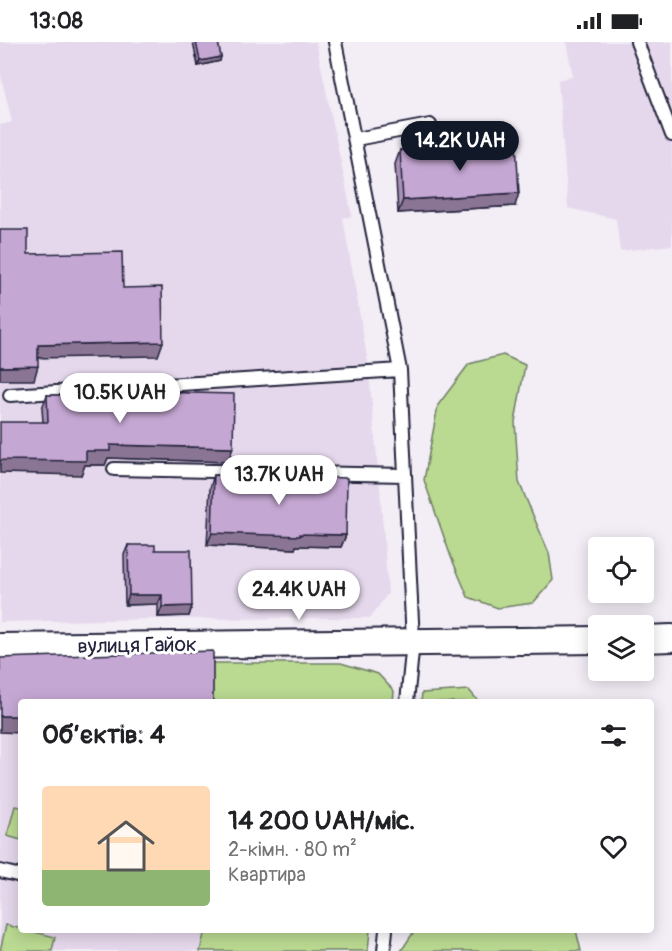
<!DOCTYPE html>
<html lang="uk">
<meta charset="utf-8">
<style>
:root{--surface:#fff;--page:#f6f6f6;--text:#202124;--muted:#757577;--accent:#111827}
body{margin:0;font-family:Pangolin,sans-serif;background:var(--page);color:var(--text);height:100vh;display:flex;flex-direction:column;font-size:22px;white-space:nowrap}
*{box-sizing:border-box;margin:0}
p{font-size:20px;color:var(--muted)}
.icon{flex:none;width:33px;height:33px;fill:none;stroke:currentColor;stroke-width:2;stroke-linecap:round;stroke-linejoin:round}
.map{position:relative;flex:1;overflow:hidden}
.side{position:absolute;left:18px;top:657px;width:636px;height:234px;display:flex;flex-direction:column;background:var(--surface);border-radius:6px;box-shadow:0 3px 15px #0003}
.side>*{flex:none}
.buttons{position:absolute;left:588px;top:495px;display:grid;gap:12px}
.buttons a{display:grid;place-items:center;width:66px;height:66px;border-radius:6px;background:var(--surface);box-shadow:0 3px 15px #0003;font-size:30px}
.price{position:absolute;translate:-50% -51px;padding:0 14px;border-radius:21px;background:#fff;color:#222;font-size:20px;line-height:39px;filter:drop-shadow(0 2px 3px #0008)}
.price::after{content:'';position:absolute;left:50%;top:36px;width:18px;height:14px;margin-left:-9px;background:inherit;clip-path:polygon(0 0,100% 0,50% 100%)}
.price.selected{background:var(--accent);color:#fff}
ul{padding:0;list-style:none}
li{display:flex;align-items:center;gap:18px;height:150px;padding:0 24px}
li span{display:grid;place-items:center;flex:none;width:168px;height:120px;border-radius:6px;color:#555}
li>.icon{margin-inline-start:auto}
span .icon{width:72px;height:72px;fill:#fffc;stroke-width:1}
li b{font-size:26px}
h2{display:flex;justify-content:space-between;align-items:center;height:72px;padding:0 24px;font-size:26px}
.status{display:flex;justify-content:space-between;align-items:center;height:42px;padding:0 30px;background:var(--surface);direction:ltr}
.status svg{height:16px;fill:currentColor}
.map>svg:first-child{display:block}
.built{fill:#e5d8ec}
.green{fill:#bad991;stroke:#6e7e66;stroke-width:1.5}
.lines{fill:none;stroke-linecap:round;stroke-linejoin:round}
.lane-casing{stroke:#22223b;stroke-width:16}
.street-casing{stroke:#22223b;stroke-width:30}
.lane{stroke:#fff;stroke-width:12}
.street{stroke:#fff;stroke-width:26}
.wall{fill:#a990b5;stroke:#22223b;stroke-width:1.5}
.shaded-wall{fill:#8a7594;stroke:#22223b;stroke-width:1.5}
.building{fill:#c5a7d3;stroke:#22223b;stroke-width:1.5}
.labels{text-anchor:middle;stroke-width:6;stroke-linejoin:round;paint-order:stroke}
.street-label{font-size:21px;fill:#22223b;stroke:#fff}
</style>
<div class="status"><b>13:08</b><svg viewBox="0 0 49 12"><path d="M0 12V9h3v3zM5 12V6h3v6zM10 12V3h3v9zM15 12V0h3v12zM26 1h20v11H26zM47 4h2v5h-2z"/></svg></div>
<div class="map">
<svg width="672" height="909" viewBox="0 0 672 909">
<rect width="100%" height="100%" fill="#f3edf6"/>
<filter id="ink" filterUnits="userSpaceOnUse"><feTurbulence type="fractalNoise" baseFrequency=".0167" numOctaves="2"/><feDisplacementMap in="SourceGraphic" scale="12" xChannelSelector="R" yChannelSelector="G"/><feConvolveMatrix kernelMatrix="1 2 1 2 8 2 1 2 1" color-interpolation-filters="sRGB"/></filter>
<g filter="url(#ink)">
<path class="built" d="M 0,0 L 316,0 L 352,174 L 343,176 L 368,321 L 380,447 L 388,551 L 370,576 L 156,577 L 0,580 L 0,83 L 12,80 L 0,30 Z
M 566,0 L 672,0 L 672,203 L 620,209 L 616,177 L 568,166 L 558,38 L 573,34 Z
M 0,633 L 366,660 L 21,660 L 21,888 L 346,888 L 345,909 L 0,909 Z"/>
<path class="green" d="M 503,313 L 525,323 L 515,380 L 519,440 L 549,511 L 553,538 L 533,561 L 498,566 L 468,555 L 451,515 L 424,438 L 438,363 L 469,322 Z
M 0,621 L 341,621 L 378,632 L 394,649 L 393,660 L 207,660 Z
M 469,648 L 479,660 L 421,660 L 422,651 Z
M 15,764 L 21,765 L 21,798 L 7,794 Z
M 6,883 L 55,895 L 52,909 L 0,909 Z
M 205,888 L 370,888 L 368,909 L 200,909 Z
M 415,888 L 576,888 L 581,909 L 401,909 Z"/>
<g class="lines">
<g class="lane-casing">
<path id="lane" d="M 335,0 L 400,328 L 413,600 L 407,660
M 637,0 L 672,93
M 356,97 L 430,83
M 10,353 L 400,328
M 114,427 L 405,433
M 0,829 L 21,834
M 384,909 L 386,888"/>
</g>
<g class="street-casing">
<path id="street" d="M 644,597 L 672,596
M 0,605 L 598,598"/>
</g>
<use href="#lane" class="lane"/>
<use href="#street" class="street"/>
</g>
<path class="wall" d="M 193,0 L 218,0 L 220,19 L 198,24 Z
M 400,108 L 515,164 L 398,171 L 395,122 Z
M 87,345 L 110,349 L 228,420 L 108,416 L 105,423 L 85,423 L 81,433 L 43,380 L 42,366 L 47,353 L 84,353 Z
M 214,433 L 313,438 L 314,435 L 346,493 L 341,505 L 296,504 L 295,507 L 207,503 L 210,446 Z
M 128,503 L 155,508 L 192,564 L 189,574 L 158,575 L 158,562 L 125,563 L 124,513 Z"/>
<path class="shaded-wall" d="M 221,15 L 220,19 L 198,24 L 200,19 Z
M 519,151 L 515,164 L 398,171 L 403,158 Z
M 163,300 L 158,314 L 33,316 L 38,303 Z
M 38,324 L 34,338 L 0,338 L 0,325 Z
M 110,403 L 233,406 L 228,420 L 108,416 L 105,423 L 85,423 L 81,433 L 0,431 L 0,418 L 86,409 Z
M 212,491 L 300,492 L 346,493 L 341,505 L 296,504 L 295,507 L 207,503 Z
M 129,553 L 162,553 L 158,562 L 125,563 Z
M 192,564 L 189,574 L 158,575 L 162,565 Z
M 0,674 L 21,674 L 21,691 L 0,690 Z"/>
<path class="building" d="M 196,0 L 218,0 L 221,15 L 200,19 Z
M 516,101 L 519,151 L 403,158 L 400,108 Z
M 0,188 L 28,188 L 28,212 L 122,210 L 123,246 L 162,245 L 163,300 L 38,303 L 38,324 L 0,325 Z
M 87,345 L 110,345 L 110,349 L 234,352 L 233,406 L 110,403 L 110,409 L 86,409 L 86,419 L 0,418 L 0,380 L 48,380 L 47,353 L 87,353 Z
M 214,433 L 314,438 L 314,435 L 347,436 L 346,493 L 300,492 L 300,494 L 212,491 Z
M 128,503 L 155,503 L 155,508 L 191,508 L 192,564 L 162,565 L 162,553 L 129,553 Z
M 213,609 L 213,660 L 21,660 L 21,674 L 0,674 L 0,616 Z"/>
</g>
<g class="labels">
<g class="street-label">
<text transform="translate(137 603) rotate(-1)" y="7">вулиця Гайок</text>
</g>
</g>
</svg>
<div class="buttons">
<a><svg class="icon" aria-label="locate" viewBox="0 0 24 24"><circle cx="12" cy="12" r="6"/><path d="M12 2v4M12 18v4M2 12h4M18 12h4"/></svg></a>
<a><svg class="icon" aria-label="layers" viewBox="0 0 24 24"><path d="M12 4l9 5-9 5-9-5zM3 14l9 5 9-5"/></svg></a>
</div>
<b class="price selected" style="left:460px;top:130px">14.2K UAH</b>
<b class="price" style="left:120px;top:382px">10.5K UAH</b>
<b class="price" style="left:279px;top:464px">13.7K UAH</b>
<b class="price" style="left:299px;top:579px">24.4K UAH</b>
<section class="side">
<h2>Об’єктів: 4<svg class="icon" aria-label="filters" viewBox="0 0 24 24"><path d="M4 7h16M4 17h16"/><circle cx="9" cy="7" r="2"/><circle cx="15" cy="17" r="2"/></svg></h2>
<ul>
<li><span style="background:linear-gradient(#ffd9b3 70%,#8fb573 0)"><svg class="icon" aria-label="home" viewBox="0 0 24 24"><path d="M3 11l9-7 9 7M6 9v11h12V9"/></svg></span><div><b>14 200 UAH/міс.</b><p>2-кімн. · 80 m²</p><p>Квартира</p></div><svg class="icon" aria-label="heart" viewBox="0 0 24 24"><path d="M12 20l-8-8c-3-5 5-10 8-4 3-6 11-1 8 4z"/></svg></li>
</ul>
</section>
</div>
